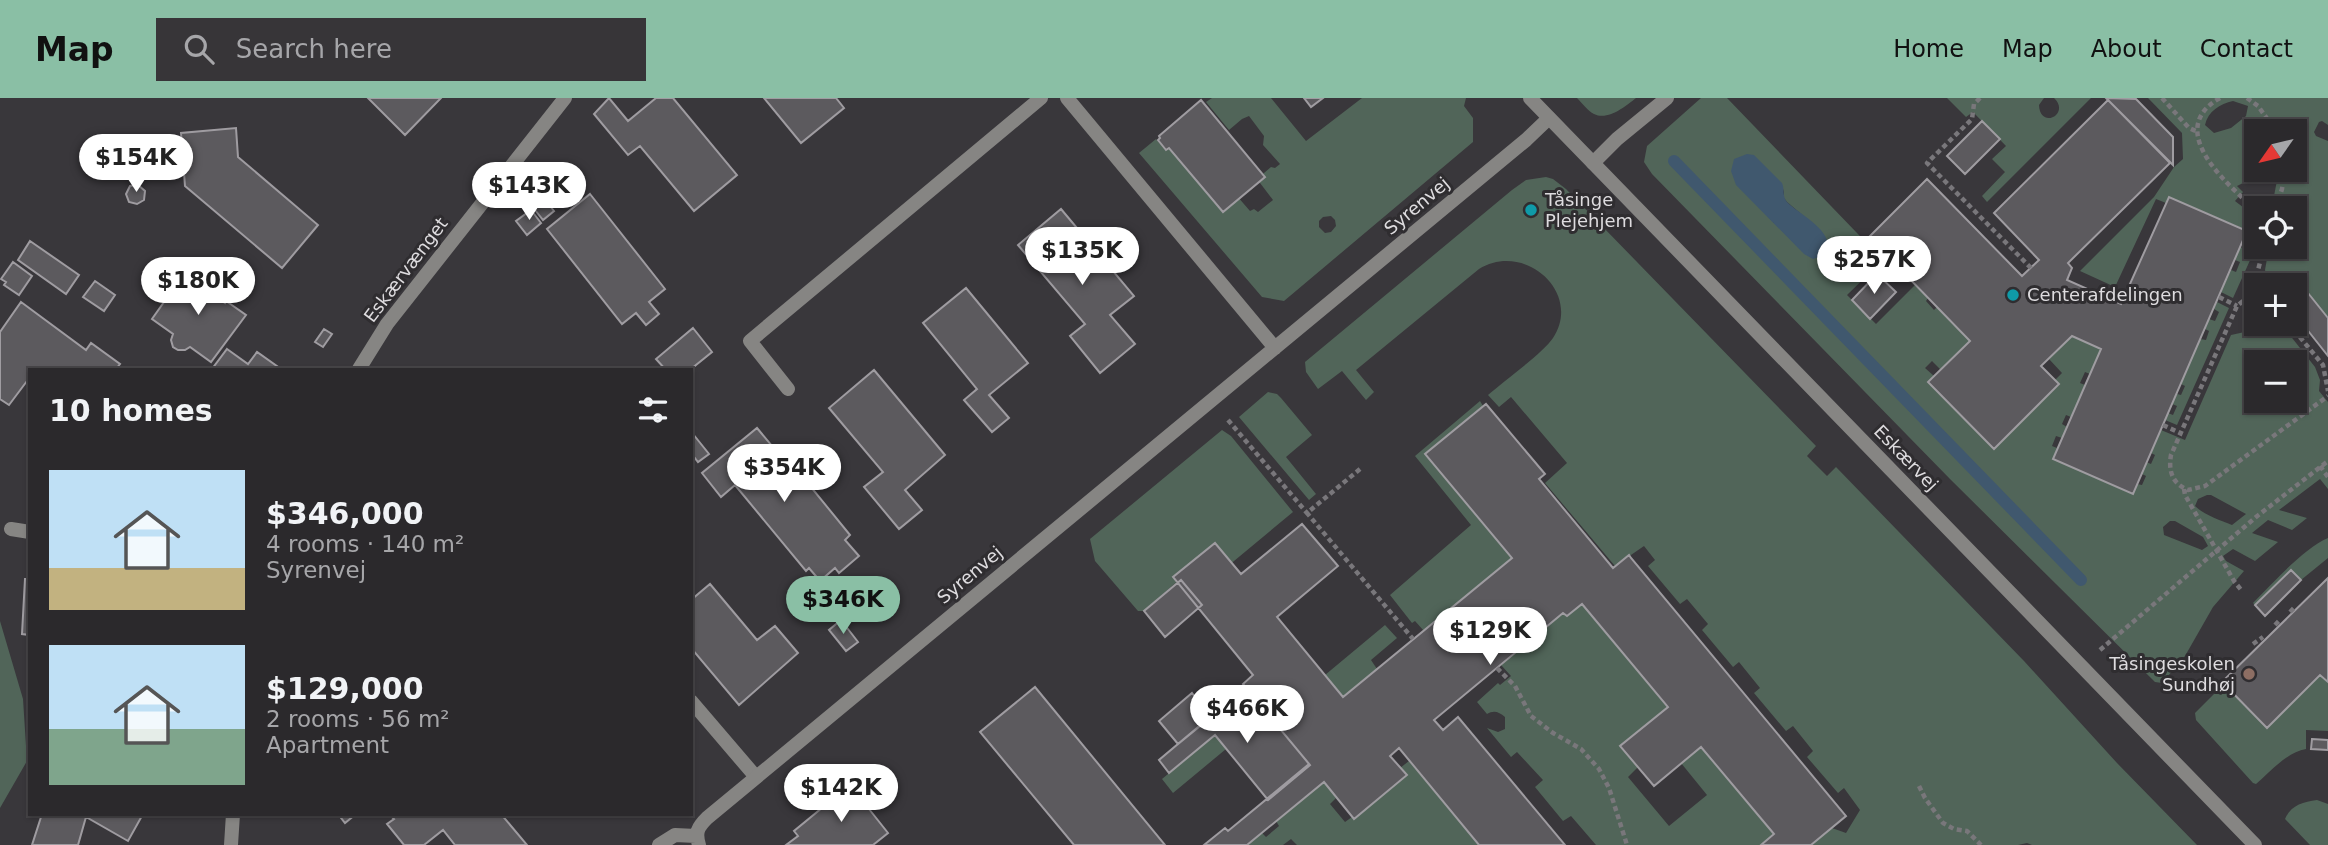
<!DOCTYPE html>
<meta charset="utf-8">
<style>
:root{--surface:#2b292c;--page:#373538;--text:#f1f3f6;--muted:#a6a6a9;--line:#474548;--accent:#8abfa5}
body{margin:0;font-family:"DejaVu Sans",sans-serif;background:var(--page);color:var(--text);height:100vh;display:flex;flex-direction:column;font-size:26px;white-space:nowrap}
*{box-sizing:border-box;margin:0}
p{font-size:23px;color:var(--muted)}
.icon{flex:none;width:38px;height:38px;fill:none;stroke:currentColor;stroke-width:2;stroke-linecap:round;stroke-linejoin:round}
.map{position:relative;flex:1;overflow:hidden}
.drawer{position:absolute;left:28px;top:270px;width:665px;height:448px;display:flex;flex-direction:column;background:var(--surface);border-radius:0px;box-shadow:0 2px 5px #0004,0 0 0 2px var(--line)}
.drawer>*{flex:none}
.needle{width:46px;rotate:236deg}
.controls{position:absolute;left:2244px;top:21px;display:grid;gap:14px}
.controls a{display:grid;place-items:center;width:63px;height:63px;border-radius:0px;background:var(--surface);box-shadow:0 2px 5px #0004,0 0 0 2px var(--line);font-size:35px}
.price{position:absolute;translate:-50% -60px;padding:0 16px;border-radius:24px;background:#fff;color:#222;font-size:23px;line-height:46px;filter:drop-shadow(0 2px 4px #0008)}
.price::after{content:'';position:absolute;left:50%;top:42px;width:21px;height:16px;margin-left:-10px;background:inherit;clip-path:polygon(0 0,100% 0,50% 100%)}
.price.active{background:var(--accent);color:#111}
ul{padding:0;list-style:none}
li{display:flex;align-items:center;gap:21px;height:175px;padding:0 21px}
li span{display:grid;place-items:center;flex:none;width:196px;height:140px;border-radius:0px;color:#555}
li>.icon{margin-inline-start:auto}
span .icon{width:84px;height:84px;fill:#fffc;stroke-width:1}
li b{font-size:30px}
h2{display:flex;justify-content:space-between;align-items:center;height:84px;padding:0 21px;font-size:30px}
header{display:flex;align-items:center;gap:42px;box-sizing:border-box;height:98px;padding:0 35px;background:var(--accent);color:#111}
header strong{font-size:33px}
nav{display:flex;gap:38px;margin-inline-start:auto;font-size:24px}
.search{width:490px;height:63px;background:var(--page);display:flex;align-items:center;gap:18px;box-sizing:border-box;padding:0 24px;border-radius:0px;color:var(--muted);font-size:26px}
.map>svg:first-child{display:block}
.green{fill:#516559;fill-rule:evenodd}
.water{fill:#40586e}
.lines{fill:none;stroke-linecap:round;stroke-linejoin:round}
.stream{stroke:#40586e;stroke-width:12}
.building{fill:#5c5a5e;stroke:#9f9ca1;stroke-width:2}
.path{stroke:#79777b;stroke-width:4.5;stroke-dasharray:5 3.5;stroke-linecap:butt}
.service{stroke:#868583;stroke-width:14}
.minor{stroke:#868583;stroke-width:14}
.tertiary{stroke:#868583;stroke-width:14}
.culture-dot{fill:#0f9aa8;stroke:#2f2d30;stroke-width:2.5}
.education-dot{fill:#8d6e63;stroke:#2f2d30;stroke-width:2.5}
.labels{text-anchor:middle;stroke-width:6;stroke-linejoin:round;paint-order:stroke}
.poi-label{font-size:18px;fill:#dedcdf;stroke:#2f2d30;text-anchor:start}
.street-label{font-size:18px;fill:#dedcdf;stroke:#2f2d30}
</style>
<header>
<strong>Map</strong>
<div class="search"><svg class="icon" aria-label="search" viewBox="0 0 24 24"><circle cx="10" cy="10" r="6"/><path d="M15 15l6 6"/></svg>Search here</div>
<nav><a>Home</a><a>Map</a><a>About</a><a>Contact</a></nav>
</header>
<div class="map">
<svg width="2328" height="747" viewBox="0 0 2328 747">
<rect width="100%" height="100%" fill="#39373b"/>
<path class="green" d="M 1212,0 L 1271,0 L 1306,43 L 1362,0 L 1466,0 L 1464,8 L 1473,20 L 1473,44 L 1284,203 L 1262,199 L 1139,55 L 1156,41 L 1165,52 L 1169,50 L 1220,111 L 1227,106 L 1230,109 L 1233,106 L 1231,103 L 1237,98 L 1250,113 L 1254,111 L 1258,114 L 1273,102 L 1257,81 L 1271,69 L 1275,70 L 1280,66 L 1263,47 L 1264,38 L 1249,18 L 1242,21 L 1229,32 L 1206,4 ZM 1331,118 L 1335,122 L 1336,128 L 1331,134 L 1325,135 L 1319,129 L 1319,123 L 1323,119 Z
M 1577,0 L 1636,0 C 1626,8 1608,23 1594,16 C 1588,13 1582,5 1577,0 Z
M 1701,0 L 1727,0 L 1883,162 L 1847,197 L 1876,226 L 1915,187 L 1928,200 L 1926,203 L 1934,212 L 1937,209 L 1970,243 L 1941,272 L 1932,263 L 1925,270 L 1934,278 L 1929,284 L 1994,351 L 2059,287 L 2055,282 L 2062,275 L 2049,261 L 2072,238 L 2101,251 L 2090,276 L 2085,274 L 2080,285 L 2085,287 L 2071,319 L 2066,317 L 2062,326 L 2067,329 L 2062,340 L 2056,338 L 2052,348 L 2057,350 L 2053,361 L 2132,396 L 2137,386 L 2142,387 L 2146,378 L 2142,376 L 2146,364 L 2151,366 L 2155,357 L 2151,355 L 2161,332 L 2185,342 L 2231,237 L 2281,226 L 2315,269 L 2320,282 L 2319,293 L 2328,304 L 2328,391 L 2320,381 L 2279,412 L 2307,420 L 2292,432 L 2268,422 L 2252,435 L 2278,444 L 2255,463 L 2233,451 L 2223,458 L 2226,463 L 2244,473 L 2213,509 L 2185,558 L 2162,585 L 2155,584 L 1950,381 L 1652,76 L 1644,64 L 1647,48 ZM 1784,91 L 1784,100 L 1787,104 L 1813,126 L 1773,125 ZM 2256,264 L 2294,264 L 2294,303 L 2256,303 ZM 2207,397 L 2211,397 L 2246,416 L 2232,427 C 2220,422 2204,417 2195,408 L 2198,401 ZM 2170,423 L 2175,423 L 2203,439 L 2208,448 L 2202,452 L 2164,437 L 2163,429 Z
M 1947,0 L 2044,0 L 2039,7 C 2040,32 2071,16 2054,0 L 2091,0 L 1987,104 L 1982,98 L 2005,74 L 1992,61 L 2006,48 L 1973,14 L 1966,19 Z
M 2148,0 L 2328,0 L 2328,27 L 2322,23 L 2319,24 L 2314,34 L 2316,38 L 2328,43 L 2328,220 L 2308,195 L 2294,207 L 2294,187 L 2269,187 L 2265,172 L 2269,149 L 2294,149 L 2294,110 L 2283,110 L 2285,105 L 2274,98 L 2279,72 L 2294,72 L 2294,33 L 2256,33 L 2256,72 L 2273,72 L 2270,76 L 2261,77 L 2253,84 L 2247,83 L 2237,88 L 2243,94 L 2235,103 C 2249,114 2256,117 2256,136 L 2169,99 L 2166,105 L 2156,101 L 2115,189 L 2080,173 L 2154,99 L 2174,69 L 2183,61 L 2182,35 ZM 2233,3 L 2248,8 L 2246,18 L 2231,30 L 2214,35 L 2205,27 C 2208,13 2220,6 2233,3 Z
M 1546,79 L 1553,81 L 1566,91 L 1816,348 L 1807,358 L 1827,378 L 1836,369 L 2024,563 L 2117,665 L 2197,747 L 2032,747 L 2027,745 L 2018,747 L 1811,747 L 1832,730 L 1846,735 L 1860,712 L 1844,690 L 1838,695 L 1807,659 L 1813,653 L 1793,628 L 1786,633 L 1754,595 L 1760,590 L 1739,564 L 1733,569 L 1702,532 L 1708,526 L 1687,501 L 1680,506 L 1648,468 L 1655,462 L 1644,448 L 1615,468 L 1545,385 L 1567,365 L 1511,299 L 1499,309 L 1488,297 C 1504,283 1543,255 1553,240 C 1583,194 1524,143 1479,171 L 1356,272 L 1374,294 L 1366,302 L 1342,273 L 1318,291 L 1306,274 L 1305,264 L 1512,92 L 1526,82 Z
M 2249,143 L 2256,146 L 2256,149 L 2233,200 L 2221,194 L 2231,172 L 2236,174 L 2240,164 L 2235,162 L 2240,149 L 2246,151 Z
M 2217,204 L 2229,210 L 2177,327 L 2165,322 L 2168,315 L 2173,317 L 2177,308 L 2172,306 L 2177,296 L 2181,297 L 2185,288 L 2181,286 L 2200,241 L 2206,242 L 2209,233 L 2205,231 L 2209,221 L 2215,223 L 2219,214 L 2214,211 Z
M 1268,294 L 1277,296 L 1281,300 L 1312,337 L 1286,359 L 1316,396 L 1309,402 L 1239,319 Z
M 1480,303 L 1483,308 L 1425,356 L 1512,460 L 1424,533 L 1415,523 L 1412,525 L 1390,497 L 1471,427 L 1415,358 Z
M 1222,332 L 1231,338 L 1293,414 L 1228,468 L 1202,455 L 1197,459 L 1200,463 L 1144,513 L 1138,513 L 1095,463 L 1090,441 Z
M 2328,440 L 2328,460 L 2301,482 L 2291,472 L 2255,507 L 2253,505 C 2272,486 2304,450 2328,440 Z
M 1582,506 L 1668,609 L 1621,648 L 1638,669 L 1628,679 L 1669,728 L 1707,697 L 1681,665 L 1701,649 L 1774,736 L 1761,747 L 1596,747 L 1571,718 L 1563,723 L 1535,689 L 1543,682 L 1517,654 L 1511,659 L 1487,630 L 1498,634 L 1505,631 L 1505,619 C 1499,614 1494,612 1487,616 L 1477,604 L 1498,585 L 1500,587 L 1511,578 L 1501,567 L 1563,515 L 1567,518 Z
M 0,523 L 23,601 L 27,663 L 0,710 Z
M 1385,527 L 1397,540 L 1371,562 L 1377,571 L 1343,599 L 1325,577 Z
M 2320,577 L 2328,584 L 2328,633 L 2306,632 L 2306,651 C 2287,654 2270,674 2256,686 L 2253,685 L 2196,622 L 2195,615 L 2224,586 L 2267,629 Z
M 1215,637 L 1226,651 L 1173,695 L 1162,681 Z
M 1409,663 L 1479,747 L 1297,747 L 1291,741 L 1283,747 L 1247,747 L 1262,735 L 1266,739 L 1279,728 L 1276,723 L 1324,684 L 1336,700 L 1330,706 L 1345,724 L 1352,719 L 1354,721 L 1406,678 L 1400,670 Z
M 2317,702 L 2328,706 L 2328,747 L 2310,747 L 2285,721 C 2291,707 2303,704 2317,702 Z"/>
<path class="water" d="M 1747,56 L 1754,57 L 1782,85 C 1785,92 1782,98 1787,104 C 1801,118 1838,134 1825,157 L 1813,161 L 1804,156 L 1736,87 L 1731,73 L 1734,61 Z"/>
<g class="lines">
<path class="stream" d="M 1674,63 L 2081,482"/>
</g>
<path class="building" d="M 368,0 L 441,0 L 405,37 Z
M 609,0 L 628,23 L 656,0 L 673,0 L 737,77 L 694,113 L 640,48 L 628,57 L 594,16 Z
M 764,0 L 836,0 L 844,10 L 801,45 Z
M 1304,0 L 1323,0 L 1311,9 Z
M 2106,0 L 2136,1 L 2173,39 L 2173,67 Z
M 1201,2 L 1265,79 L 1223,114 L 1169,50 L 1166,52 L 1158,42 L 1160,40 L 1159,38 Z
M 2108,2 L 2170,65 L 2068,165 L 2072,170 L 2067,182 L 2121,206 L 2169,99 L 2247,133 L 2133,396 L 2053,361 L 2101,251 L 2072,238 L 2041,268 L 2059,286 L 1994,351 L 1928,284 L 1970,243 L 1869,139 L 1927,81 L 2022,178 L 2039,162 L 1994,115 Z
M 1982,23 L 2000,41 L 1965,76 L 1947,58 Z
M 236,30 L 238,59 L 318,127 L 282,170 L 185,88 L 181,35 Z
M 138,87 L 145,93 L 144,102 L 137,106 L 129,104 L 126,96 L 130,88 Z
M 590,96 L 665,191 L 649,204 L 659,216 L 646,227 L 636,215 L 622,226 L 547,131 Z
M 543,99 L 554,113 L 543,122 L 532,108 Z
M 1061,111 L 1134,198 L 1110,217 L 1135,246 L 1100,275 L 1070,238 L 1085,226 L 1018,147 Z
M 531,112 L 541,125 L 527,137 L 516,123 Z
M 30,143 L 79,177 L 66,196 L 18,162 Z
M 13,164 L 32,178 L 19,197 L 4,187 L 6,184 L 1,181 Z
M 186,173 L 206,187 L 204,190 L 209,193 L 214,187 L 227,196 L 222,203 L 225,205 L 226,203 L 246,217 L 211,264 L 190,249 L 185,252 L 178,252 L 173,249 L 171,242 L 173,236 L 152,221 Z
M 1877,176 L 1896,194 L 1870,221 L 1852,202 Z
M 95,183 L 115,197 L 104,213 L 83,199 Z
M 966,190 L 1028,265 L 989,297 L 1009,320 L 992,334 L 964,302 L 977,291 L 923,225 Z
M 2308,195 L 2328,220 L 2328,258 L 2294,215 L 2294,207 Z
M 21,204 L 86,252 L 91,245 L 120,266 L 116,271 L 30,271 L 30,279 L 9,307 L 0,301 L 0,234 Z
M 693,230 L 712,254 L 691,271 L 665,271 L 656,261 Z
M 324,231 L 332,236 L 323,249 L 315,244 Z
M 227,251 L 248,266 L 257,254 L 281,271 L 212,271 Z
M 874,272 L 945,357 L 905,392 L 922,412 L 899,431 L 864,389 L 883,374 L 829,310 Z
M 1486,306 L 1545,376 L 1539,381 L 1613,470 L 1629,457 L 1631,460 L 1846,718 L 1811,747 L 1761,747 L 1774,736 L 1701,649 L 1654,688 L 1620,648 L 1668,609 L 1582,506 L 1567,518 L 1563,515 L 1434,622 L 1443,632 L 1458,619 L 1565,747 L 1479,747 L 1399,650 L 1390,658 L 1407,677 L 1354,721 L 1324,684 L 1247,747 L 1204,747 L 1225,730 L 1228,733 L 1309,666 L 1243,586 L 1253,577 L 1173,479 L 1215,445 L 1241,476 L 1302,426 L 1338,468 L 1277,519 L 1343,599 L 1512,460 L 1425,356 Z
M 757,330 L 777,354 L 780,351 L 850,437 L 845,442 L 859,458 L 839,475 L 835,470 L 820,483 L 809,470 L 806,473 L 735,387 L 721,399 L 702,375 Z
M 693,336 L 709,356 L 698,364 L 691,355 L 691,337 Z
M 2291,472 L 2301,482 L 2265,518 L 2255,507 Z
M 2328,480 L 2328,584 L 2320,577 L 2267,630 L 2222,584 Z
M 25,481 L 30,481 L 30,537 L 22,536 Z
M 1181,482 L 1202,507 L 1165,539 L 1144,513 Z
M 710,486 L 757,542 L 775,528 L 798,555 L 739,607 L 691,550 L 691,502 Z
M 841,522 L 858,544 L 846,553 L 829,532 Z
M 1035,589 L 1165,747 L 1074,747 L 980,634 Z
M 1246,590 L 1310,667 L 1268,702 L 1215,637 L 1169,675 L 1159,662 L 1216,614 L 1218,617 L 1224,613 L 1222,609 L 1224,608 L 1227,610 L 1233,606 L 1231,602 Z
M 1192,595 L 1211,619 L 1178,646 L 1159,623 Z
M 2312,641 L 2328,642 L 2328,652 L 2311,651 Z
M 850,687 L 888,735 L 873,747 L 786,747 L 798,738 L 794,733 Z
M 42,716 L 143,716 L 128,743 L 86,719 L 78,747 L 32,747 Z
M 338,716 L 356,716 L 345,725 Z
M 389,716 L 501,716 L 527,747 L 455,747 L 443,732 L 424,747 L 404,747 L 387,726 L 394,721 Z"/>
<g class="lines">
<path class="path" d="M 1980,0 L 1974,6 L 1972,21 L 1927,65 L 2031,170
M 2162,0 L 2189,30 L 2198,34
M 2220,0 C 2163,32 2228,87 2256,112
M 2247,0 L 2258,8 L 2276,33
M 2276,110 L 2282,91 L 2285,72
M 2259,187 L 2257,176 L 2264,149
M 2256,192 L 2237,208 L 2171,357 C 2168,374 2173,386 2188,392 L 2205,388 L 2328,298
M 2219,199 L 2237,208
M 2289,226 L 2323,267 L 2328,293
M 1228,322 L 1307,415
M 2163,327 L 2180,335
M 2320,368 L 2328,379
M 1360,371 L 1307,415 L 1413,541
M 2184,391 L 2185,397 L 2234,483 L 2242,493
M 2290,514 L 2294,510
M 2275,527 L 2280,522
M 2253,546 L 2263,539
M 2100,552 L 2256,419 L 2328,363
M 1497,570 L 1515,588 L 1531,618 L 1553,635 L 1581,651 L 1599,671 L 1609,690 L 1627,747
M 1919,688 L 1925,700 L 1943,725 L 1954,731 L 1967,733 L 1981,747"/>
<path class="service" d="M 1593,65 L 1617,41 L 1667,0
M 691,603 L 756,679"/>
<path class="minor" d="M 1067,0 L 1275,250
M 359,271 L 387,226 L 565,0
M 788,291 L 750,243 L 1041,0
M 11,431 L 30,434
M 231,747 L 233,716
M 659,747 L 675,737 L 696,738
M 699,747 C 695,734 698,729 707,720 L 1526,42 L 1549,20"/>
<path class="tertiary" d="M 1530,0 L 2255,747"/>
</g>
<g class="culture-dot">
<circle cx="1531" cy="112" r="7"/>
<circle cx="2013" cy="197" r="7"/>
</g>
<circle class="education-dot" cx="2249" cy="576" r="7"/>
<g class="labels">
<g class="poi-label">
<text x="1545" y="108">Tåsinge<tspan x="1545" dy="21">Plejehjem</tspan></text>
<text x="2027" y="203">Centerafdelingen</text>
<text x="2235" y="572" text-anchor="end">Tåsingeskolen<tspan x="2235" dy="21">Sundhøj</tspan></text>
</g>
<g class="street-label">
<text transform="translate(1417 108) rotate(-40)" y="6">Syrenvej</text>
<text transform="translate(406 172) rotate(-53)" y="6">Eskærvænget</text>
<text transform="translate(1906 360) rotate(46)" y="6">Eskærvej</text>
<text transform="translate(970 477) rotate(-40)" y="6">Syrenvej</text>
</g>
</g>
</svg>
<div class="controls">
<a><svg class="needle" viewBox="-14 -14 28 28"><path d="M0-13l5 13h-10z" fill="#e53935"/><path d="M0 13l5-13h-10z" fill="#a6a6a9"/></svg></a>
<a><svg class="icon" aria-label="locate" viewBox="0 0 24 24"><circle cx="12" cy="12" r="6"/><path d="M12 2v4M12 18v4M2 12h4M18 12h4"/></svg></a>
<a>+</a>
<a>−</a>
</div>
<b class="price" style="left:136px;top:96px">$154K</b>
<b class="price" style="left:529px;top:124px">$143K</b>
<b class="price" style="left:1082px;top:189px">$135K</b>
<b class="price" style="left:1874px;top:198px">$257K</b>
<b class="price" style="left:198px;top:219px">$180K</b>
<b class="price" style="left:784px;top:406px">$354K</b>
<b class="price active" style="left:843px;top:538px">$346K</b>
<b class="price" style="left:1490px;top:569px">$129K</b>
<b class="price" style="left:1247px;top:647px">$466K</b>
<b class="price" style="left:841px;top:726px">$142K</b>
<section class="drawer">
<h2>10 homes<svg class="icon" aria-label="filters" viewBox="0 0 24 24"><path d="M4 7h16M4 17h16"/><circle cx="9" cy="7" r="2"/><circle cx="15" cy="17" r="2"/></svg></h2>
<ul>
<li><span style="background:linear-gradient(#bfe0f5 70%,#c2b280 0)"><svg class="icon" aria-label="home" viewBox="0 0 24 24"><path d="M3 11l9-7 9 7M6 9v11h12V9"/></svg></span><div><b>$346,000</b><p>4 rooms · 140 m²</p><p>Syrenvej</p></div></li>
<li><span style="background:linear-gradient(#bfe0f5 60%,#7fa58c 0)"><svg class="icon" aria-label="home" viewBox="0 0 24 24"><path d="M3 11l9-7 9 7M6 9v11h12V9"/></svg></span><div><b>$129,000</b><p>2 rooms · 56 m²</p><p>Apartment</p></div></li>
</ul>
</section>
</div>
